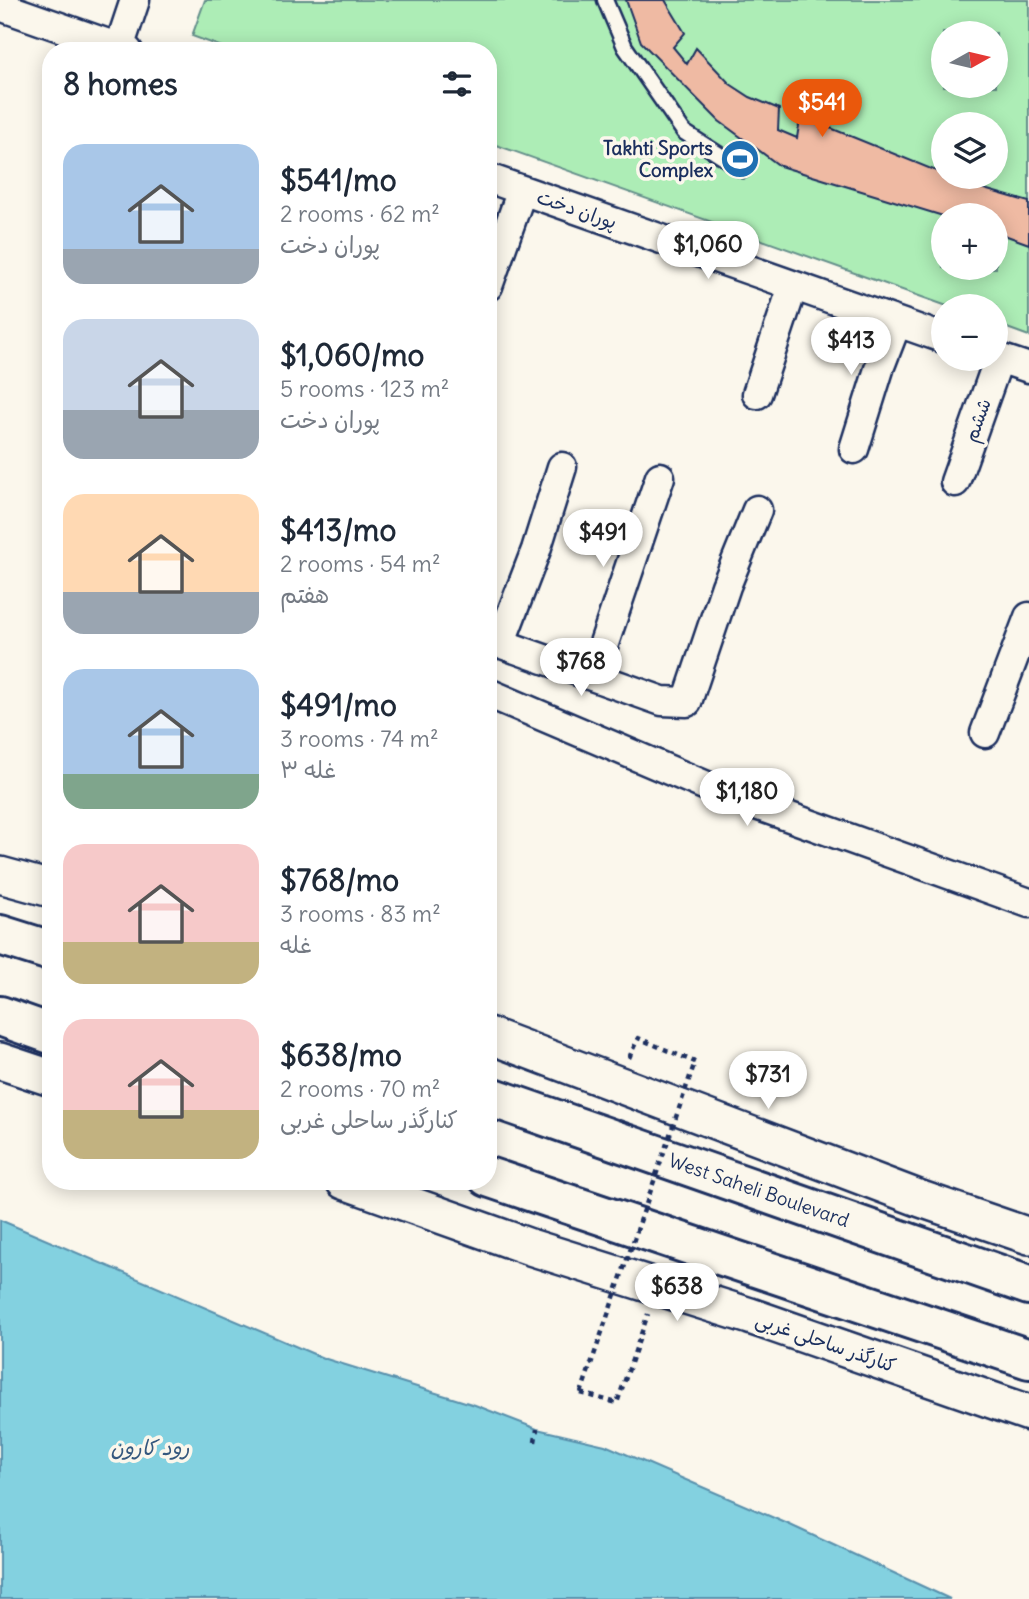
<!DOCTYPE html>
<meta charset="utf-8">
<style>
:root{--surface:#fff;--page:#f2f2f3;--text:#1f2937;--muted:#747a83;--accent:#ea580c}
body{margin:0;font-family:Delius,"Playpen Sans Arabic",sans-serif;background:var(--page);color:var(--text);height:100vh;display:flex;flex-direction:column;font-size:26px;white-space:nowrap}
*{box-sizing:border-box;margin:0}
p{font-size:23px;color:var(--muted)}
.icon{flex:none;width:38px;height:38px;fill:none;stroke:currentColor;stroke-width:2;stroke-linecap:round;stroke-linejoin:round}
.map{position:relative;flex:1;overflow:hidden}
.details{position:absolute;left:42px;top:42px;width:455px;height:1148px;display:flex;flex-direction:column;background:var(--surface);border-radius:28px;box-shadow:0 4px 18px #0003}
.details>*{flex:none}
.needle{width:46px;rotate:82deg}
.fabs{position:absolute;left:931px;top:21px;display:grid;gap:14px}
.fabs a{display:grid;place-items:center;width:77px;height:77px;border-radius:50%;background:var(--surface);box-shadow:0 4px 18px #0003;font-size:35px}
.price{position:absolute;translate:-50% -60px;padding:0 16px;border-radius:24px;background:#fff;color:#222;font-size:23px;line-height:46px;filter:drop-shadow(0 2px 4px #0008)}
.price::after{content:'';position:absolute;left:50%;top:42px;width:21px;height:16px;margin-left:-10px;background:inherit;clip-path:polygon(0 0,100% 0,50% 100%)}
.price.current{background:var(--accent);color:#fff}
ul{padding:0;list-style:none}
li{display:flex;align-items:center;gap:21px;height:175px;padding:0 21px}
li span{display:grid;place-items:center;flex:none;width:196px;height:140px;border-radius:21px;color:#555}
li>.icon{margin-inline-start:auto}
span .icon{width:84px;height:84px;fill:#fffc;stroke-width:1}
li b{font-size:30px}
h2{display:flex;justify-content:space-between;align-items:center;height:84px;padding:0 21px;font-size:30px}
.map>svg:first-child{display:block}
.green{fill:#adedb6;stroke:#648e8a;stroke-width:2;fill-rule:evenodd}
.water{fill:#83d1e0;stroke:#5990ac;stroke-width:2}
.building{fill:#efbaa3;stroke:#1b2f5e;stroke-width:2}
.lines{fill:none;stroke-linecap:round;stroke-linejoin:round}
.service-casing{stroke:#1b2f5e;stroke-width:19}
.minor-casing{stroke:#1b2f5e;stroke-width:33}
.tertiary-casing{stroke:#1b2f5e;stroke-width:40}
.primary-casing{stroke:#1b2f5e;stroke-width:44}
.path{stroke:#1b2f5e;stroke-width:4.5;stroke-dasharray:5 5;stroke-linecap:butt}
.service{stroke:#fbf7ec;stroke-width:14}
.minor{stroke:#fbf7ec;stroke-width:28}
.tertiary{stroke:#fbf7ec;stroke-width:35}
.primary{stroke:#fbf7ec;stroke-width:38}
.path-bridge{stroke:#1b2f5e;stroke-width:4.5;stroke-dasharray:5 5;stroke-linecap:butt}
.labels{text-anchor:middle;stroke-width:7;stroke-linejoin:round;paint-order:stroke}
.poi-label{font-size:19px;font-weight:bold;fill:#1b2f5e;stroke:#fbf7ec;text-anchor:end}
.street-label{font-size:19px;fill:#1b2f5e;stroke:#fbf7ec}
.water-label{font-size:21px;font-style:italic;fill:#35587e;stroke:#fbf7ec}
</style>
<div class="map">
<svg width="1029" height="1599" viewBox="0 0 1029 1599">
<rect width="100%" height="100%" fill="#fbf7ec"/>
<filter id="ink" filterUnits="userSpaceOnUse"><feTurbulence type="fractalNoise" baseFrequency=".0143" numOctaves="2"/><feDisplacementMap in="SourceGraphic" scale="14" xChannelSelector="R" yChannelSelector="G"/><feConvolveMatrix kernelMatrix="1 2 1 2 8 2 1 2 1" color-interpolation-filters="sRGB"/></filter>
<g filter="url(#ink)">
<path class="green" d="M 205,0 L 1029,0 L 1029,336 L 996,324 L 996,306 L 947,306 L 488,142 L 488,51 L 233,51 L 192,36 ZM 943,33 L 996,33 L 996,86 L 943,86 ZM 943,124 L 996,124 L 996,177 L 943,177 ZM 943,215 L 996,215 L 996,268 L 943,268 Z"/>
<path class="water" d="M 0,1220 L 323,1358 L 475,1405 L 537,1429 L 605,1445 L 788,1524 L 950,1599 L 0,1599 Z"/>
<path class="building" d="M 626,0 L 665,0 L 685,33 L 673,47 L 687,64 L 696,48 L 730,84 L 750,97 L 779,109 L 778,130 L 797,138 L 800,119 L 833,129 L 936,171 L 943,154 L 943,177 L 959,177 L 959,179 L 984,189 L 1029,202 L 1029,244 L 996,232 L 996,215 L 943,216 L 780,166 L 719,121 L 641,42 Z"/>
<g class="lines">
<g class="service-casing">
<path id="service" d="M 605,0 L 625,47 L 684,132 L 743,170"/>
</g>
<g class="minor-casing">
<path id="minor" d="M 0,6 L 128,51
M 119,48 L 135,0
M 488,178 L 943,338
M 488,286 L 522,190
M 996,357 L 1029,368
M 757,394 L 793,286
M 854,449 L 880,366 L 897,322
M 955,482 L 999,358
M 488,639 L 662,701 L 687,702 L 726,586 L 757,510
M 500,644 L 536,550 L 562,467
M 593,676 L 660,477
M 488,693 L 723,793 L 1029,903
M 985,733 L 1029,617"/>
</g>
<g class="tertiary-casing">
<path id="tertiary" d="M 0,875 L 51,889
M 488,1035 L 921,1199 L 1029,1236
M 0,1061 L 51,1078
M 344,1181 L 530,1247 L 750,1316 L 1029,1413"/>
</g>
<g class="primary-casing">
<path id="primary" d="M 0,935 L 51,951
M 0,1016 L 51,1034
M 488,1096 L 1029,1285
M 488,1177 L 1029,1359"/>
</g>
<path class="path" d="M 629,1058 L 638,1038 L 695,1062
M 581,1393 L 617,1403 L 648,1314
M 535,1442 L 537,1429"/>
<use href="#service" class="service"/>
<use href="#minor" class="minor"/>
<use href="#tertiary" class="tertiary"/>
<use href="#primary" class="primary"/>
<path class="path-bridge" d="M 581,1393 L 695,1062"/>
</g>
</g>
<defs>
<g id="stadium-disc" transform="scale(2.0125)"><circle r="9.5" fill="#1f6fb2" stroke="#fbf7ec"/><path d="M0-5a6.5 5 0 1 0 0 10a6.5 5 0 1 0 0-10ZM-3.5-1.8h7v3.6h-7Z" fill="#fff"/></g>
</defs>
<g fill-rule="evenodd">
<use href="#stadium-disc" x="740" y="159"/>
</g>
<g class="labels">
<g class="poi-label">
<text x="713" y="155">Takhti Sports<tspan x="713" dy="22">Complex</tspan></text>
</g>
<g class="street-label">
<text transform="translate(577 209) rotate(19)" y="7">پوران دخت</text>
<text transform="translate(977 420) rotate(-70)" y="7">ششم</text>
<text transform="translate(759 1190) rotate(19)" y="7">West Saheli Boulevard</text>
<text transform="translate(826 1342) rotate(19)" y="7">کنارگذر ساحلی غربی</text>
</g>
<g class="water-label">
<text x="150" y="1455">رود کارون</text>
</g>
</g>
</svg>
<div class="fabs">
<a><svg class="needle" viewBox="-14 -14 28 28"><path d="M0-13l5 13h-10z" fill="#e53935"/><path d="M0 13l5-13h-10z" fill="#747a83"/></svg></a>
<a><svg class="icon" aria-label="layers" viewBox="0 0 24 24"><path d="M12 4l9 5-9 5-9-5zM3 14l9 5 9-5"/></svg></a>
<a>+</a>
<a>−</a>
</div>
<b class="price current" style="left:822px;top:139px">$541</b>
<b class="price" style="left:708px;top:281px">$1,060</b>
<b class="price" style="left:851px;top:377px">$413</b>
<b class="price" style="left:603px;top:569px">$491</b>
<b class="price" style="left:581px;top:698px">$768</b>
<b class="price" style="left:747px;top:828px">$1,180</b>
<b class="price" style="left:768px;top:1111px">$731</b>
<b class="price" style="left:677px;top:1323px">$638</b>
<section class="details">
<h2>8 homes<svg class="icon" aria-label="filters" viewBox="0 0 24 24"><path d="M4 7h16M4 17h16"/><circle cx="9" cy="7" r="2"/><circle cx="15" cy="17" r="2"/></svg></h2>
<ul>
<li><span style="background:linear-gradient(#a9c7e8 75%,#9aa5b1 0)"><svg class="icon" aria-label="home" viewBox="0 0 24 24"><path d="M3 11l9-7 9 7M6 9v11h12V9"/></svg></span><div><b>$541/mo</b><p>2 rooms · 62 m²</p><p>پوران دخت</p></div></li>
<li><span style="background:linear-gradient(#c9d6e8 65%,#9aa5b1 0)"><svg class="icon" aria-label="home" viewBox="0 0 24 24"><path d="M3 11l9-7 9 7M6 9v11h12V9"/></svg></span><div><b>$1,060/mo</b><p>5 rooms · 123 m²</p><p>پوران دخت</p></div></li>
<li><span style="background:linear-gradient(#ffd9b3 70%,#9aa5b1 0)"><svg class="icon" aria-label="home" viewBox="0 0 24 24"><path d="M3 11l9-7 9 7M6 9v11h12V9"/></svg></span><div><b>$413/mo</b><p>2 rooms · 54 m²</p><p>هفتم</p></div></li>
<li><span style="background:linear-gradient(#a9c7e8 75%,#7fa58c 0)"><svg class="icon" aria-label="home" viewBox="0 0 24 24"><path d="M3 11l9-7 9 7M6 9v11h12V9"/></svg></span><div><b>$491/mo</b><p>3 rooms · 74 m²</p><p>غله ۳</p></div></li>
<li><span style="background:linear-gradient(#f6c9c9 70%,#c2b280 0)"><svg class="icon" aria-label="home" viewBox="0 0 24 24"><path d="M3 11l9-7 9 7M6 9v11h12V9"/></svg></span><div><b>$768/mo</b><p>3 rooms · 83 m²</p><p>غله</p></div></li>
<li><span style="background:linear-gradient(#f6c9c9 65%,#c2b280 0)"><svg class="icon" aria-label="home" viewBox="0 0 24 24"><path d="M3 11l9-7 9 7M6 9v11h12V9"/></svg></span><div><b>$638/mo</b><p>2 rooms · 70 m²</p><p>کنارگذر ساحلی غربی</p></div></li>
</ul>
</section>
</div>
